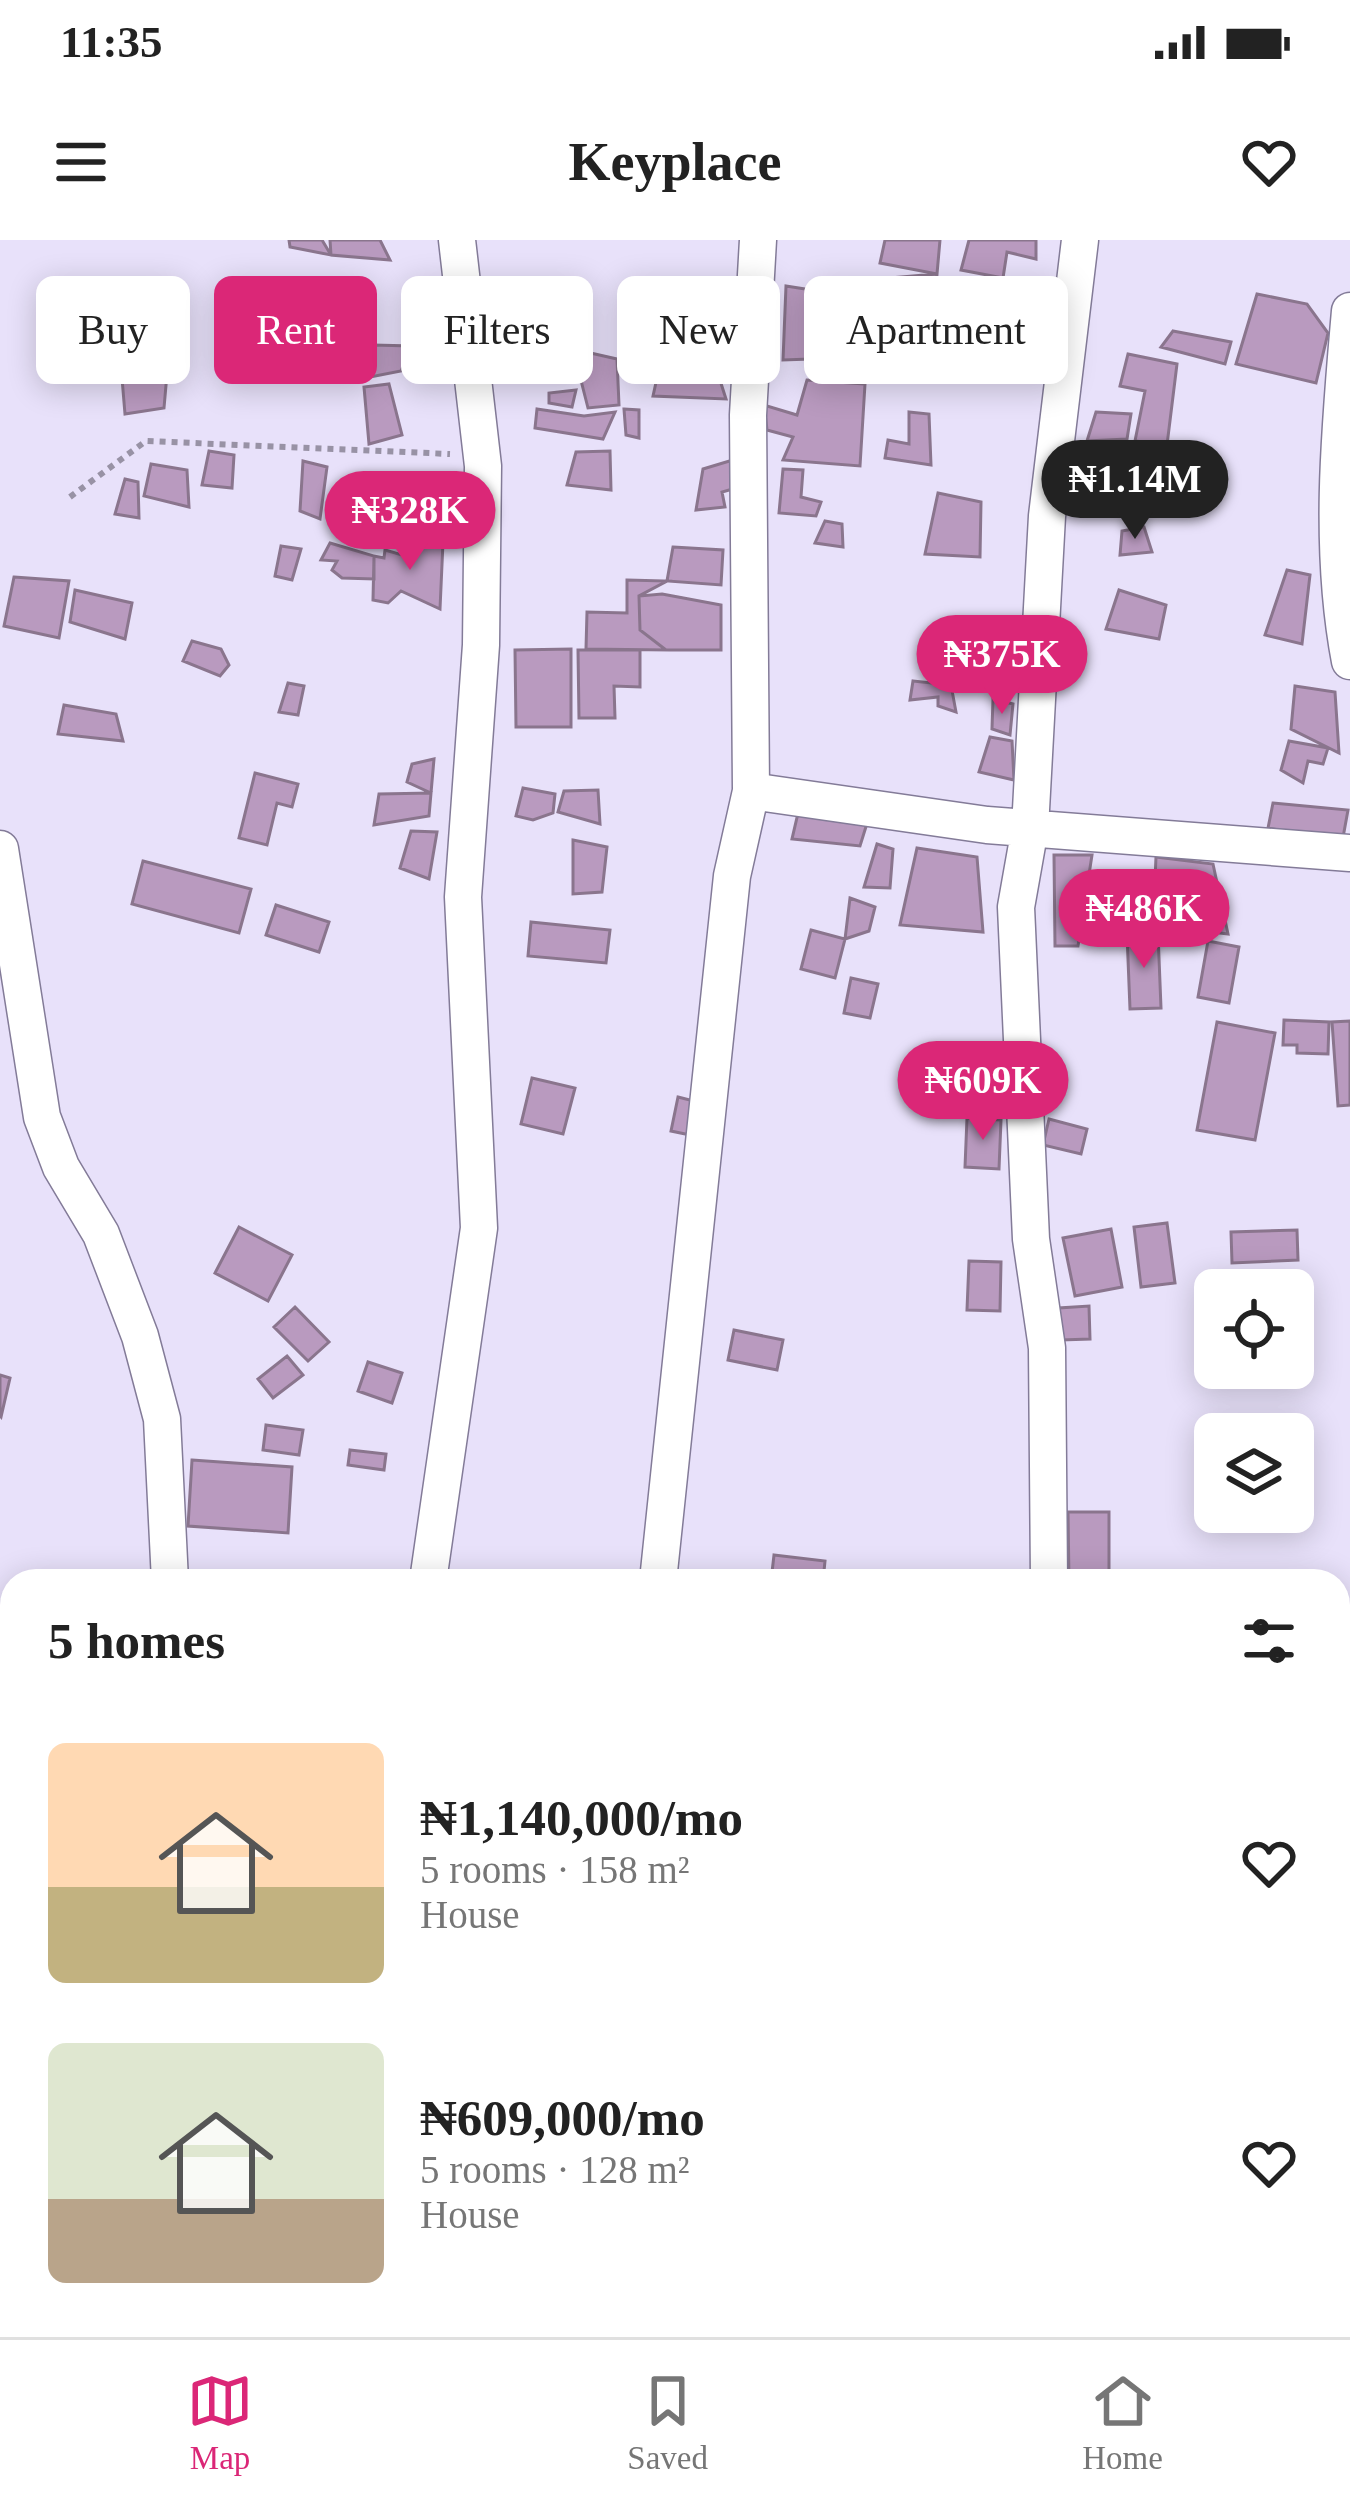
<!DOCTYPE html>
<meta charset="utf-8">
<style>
:root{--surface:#fff;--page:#f2f2f2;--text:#222;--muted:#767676;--line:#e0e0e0;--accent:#db2777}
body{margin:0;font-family:Georgia,serif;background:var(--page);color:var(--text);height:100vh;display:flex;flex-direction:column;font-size:45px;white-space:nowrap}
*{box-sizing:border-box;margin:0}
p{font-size:39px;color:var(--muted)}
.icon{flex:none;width:66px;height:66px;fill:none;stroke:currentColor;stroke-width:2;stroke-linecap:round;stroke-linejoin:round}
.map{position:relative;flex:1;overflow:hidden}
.side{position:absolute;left:0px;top:1329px;width:1350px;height:768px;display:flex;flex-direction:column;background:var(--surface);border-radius:36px 36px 0 0;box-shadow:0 6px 30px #0003}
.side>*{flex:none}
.hud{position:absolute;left:36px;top:36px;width:1278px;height:108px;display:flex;gap:24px}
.controls{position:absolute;left:1194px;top:1029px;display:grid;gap:24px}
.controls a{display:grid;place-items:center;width:120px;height:120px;border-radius:18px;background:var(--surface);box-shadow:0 6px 30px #0003;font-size:60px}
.price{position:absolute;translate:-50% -102px;padding:0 27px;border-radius:42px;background:var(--accent);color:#fff;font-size:39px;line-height:78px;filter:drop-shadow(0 3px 6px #0008)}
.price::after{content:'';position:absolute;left:50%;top:72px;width:36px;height:27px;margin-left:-18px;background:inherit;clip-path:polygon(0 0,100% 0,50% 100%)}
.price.current{background:#222;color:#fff}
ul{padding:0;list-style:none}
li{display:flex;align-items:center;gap:36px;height:300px;padding:0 48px}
li span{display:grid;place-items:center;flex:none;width:336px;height:240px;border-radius:18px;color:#555}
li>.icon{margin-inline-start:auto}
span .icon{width:144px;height:144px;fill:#fffc;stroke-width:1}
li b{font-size:51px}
h2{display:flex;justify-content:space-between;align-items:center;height:144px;padding:0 48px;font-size:51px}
.chip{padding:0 42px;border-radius:18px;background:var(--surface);box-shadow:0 6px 30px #0003;font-size:42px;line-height:108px}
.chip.current{background:var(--accent);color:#fff}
.status{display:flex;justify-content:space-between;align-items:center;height:84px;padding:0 60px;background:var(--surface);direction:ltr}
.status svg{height:33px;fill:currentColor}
header{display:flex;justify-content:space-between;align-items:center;height:156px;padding:0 48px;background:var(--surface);font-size:54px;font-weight:800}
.menu{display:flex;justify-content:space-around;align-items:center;height:168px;border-top:3px solid var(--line);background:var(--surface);font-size:33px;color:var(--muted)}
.menu a{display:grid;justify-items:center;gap:6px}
.menu .current{color:var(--accent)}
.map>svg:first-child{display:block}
.water{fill:#7d9cbf}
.building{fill:#b99abf;stroke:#8a758d;stroke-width:3}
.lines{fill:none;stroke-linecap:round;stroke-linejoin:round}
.minor-casing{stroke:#837b98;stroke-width:39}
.path{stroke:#9892a5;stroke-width:6;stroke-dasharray:6 6;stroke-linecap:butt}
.minor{stroke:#fff;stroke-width:36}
</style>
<div class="status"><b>11:35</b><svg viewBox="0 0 49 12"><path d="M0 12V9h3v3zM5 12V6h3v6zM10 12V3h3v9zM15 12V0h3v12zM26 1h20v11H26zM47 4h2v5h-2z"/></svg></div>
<header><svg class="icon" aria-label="menu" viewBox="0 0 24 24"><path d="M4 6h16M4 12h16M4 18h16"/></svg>Keyplace<svg class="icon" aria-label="heart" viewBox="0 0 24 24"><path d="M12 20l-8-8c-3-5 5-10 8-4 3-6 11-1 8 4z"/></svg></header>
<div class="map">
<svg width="1350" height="2097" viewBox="0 0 1350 2097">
<rect width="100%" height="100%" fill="#e8e1fa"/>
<path class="water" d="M 951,2085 L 1099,2085 L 1100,2097 L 953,2097 Z"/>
<path class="building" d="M 289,0 L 322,0 L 331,15 L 290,7 Z
M 330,0 L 380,0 L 390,20 L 331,15 Z
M 885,0 L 940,0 L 937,34 L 880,23 Z
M 969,0 L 1036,0 L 1036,19 L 1007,12 L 1003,38 L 961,30 Z
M 937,34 L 935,62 L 888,53 L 891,38 Z
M 786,46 L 818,51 L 810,119 L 783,120 Z
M 1257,54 L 1307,64 L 1328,93 L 1316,143 L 1236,124 Z
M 261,63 L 277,65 L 280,89 L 261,90 Z
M 412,87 L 438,89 L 450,131 L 411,129 Z
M 1173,91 L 1231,102 L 1225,124 L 1161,107 Z
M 216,93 L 246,97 L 253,119 L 221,123 Z
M 372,105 L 412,106 L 401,131 L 365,138 L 360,117 Z
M 573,109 L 617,119 L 619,165 L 588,168 Z
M 169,111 L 164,168 L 125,174 L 120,114 Z
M 893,114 L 941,120 L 935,141 L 886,140 Z
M 1128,114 L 1177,124 L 1167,205 L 1135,201 L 1145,151 L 1120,146 Z
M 659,129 L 719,137 L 726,159 L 653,156 Z
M 807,140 L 865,144 L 860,226 L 783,220 L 793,197 L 767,190 L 764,165 L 797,175 Z
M 389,144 L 402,195 L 369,204 L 364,147 Z
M 576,150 L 572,167 L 549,163 L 549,153 Z
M 537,169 L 584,176 L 615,172 L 603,199 L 535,188 Z
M 624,169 L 639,170 L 639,198 L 626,195 Z
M 909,172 L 929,174 L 931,225 L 885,218 L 888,200 L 909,204 Z
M 1096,172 L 1131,174 L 1127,199 L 1087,201 Z
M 209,211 L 234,215 L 232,248 L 202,245 Z
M 610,211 L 611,250 L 567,245 L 576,212 Z
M 1144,211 L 1139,231 L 1107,231 L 1113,215 Z
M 736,219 L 736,248 L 722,252 L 725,267 L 696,270 L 703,229 Z
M 303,221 L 327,227 L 320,279 L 300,271 Z
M 151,224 L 187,230 L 189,267 L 144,256 Z
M 783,229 L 803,230 L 801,257 L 821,262 L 816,276 L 779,273 Z
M 125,239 L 138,242 L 139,278 L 115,274 Z
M 938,253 L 981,262 L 980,317 L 925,314 Z
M 825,281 L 842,284 L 843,307 L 815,303 Z
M 1144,287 L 1152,312 L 1120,315 L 1122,291 Z
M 409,298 L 443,302 L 440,369 L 401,351 L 388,363 L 373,360 L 374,316 L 384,318 L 385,310 L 402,315 Z
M 330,303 L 374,316 L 374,339 L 342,338 L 332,330 L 337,321 L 321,320 Z
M 281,306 L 301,309 L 292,340 L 275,336 Z
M 673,307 L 723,310 L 721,345 L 667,341 Z
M 1287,330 L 1310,335 L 1302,404 L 1265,395 Z
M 14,337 L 69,341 L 59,398 L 4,386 Z
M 627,340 L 667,341 L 639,356 L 640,390 L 666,410 L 586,409 L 587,372 L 627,373 Z
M 75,350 L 132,363 L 125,399 L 70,382 Z
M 1119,350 L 1166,365 L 1159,399 L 1106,389 Z
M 662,354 L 721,365 L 721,410 L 666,410 L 640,390 L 639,356 Z
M 192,401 L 221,409 L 229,425 L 220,436 L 183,421 Z
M 571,409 L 571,487 L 516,487 L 515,410 Z
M 578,410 L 640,410 L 640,447 L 614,446 L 615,478 L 579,478 Z
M 913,441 L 951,445 L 956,472 L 938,466 L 938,457 L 910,460 Z
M 288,443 L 304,446 L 298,475 L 279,472 Z
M 1295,446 L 1335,452 L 1339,513 L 1291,489 Z
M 993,459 L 1013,464 L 1010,495 L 992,489 Z
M 64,465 L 116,474 L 123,501 L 58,494 Z
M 990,497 L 1012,501 L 1014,540 L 979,532 Z
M 1289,501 L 1328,508 L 1323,524 L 1308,521 L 1303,543 L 1281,530 Z
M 434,519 L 431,553 L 407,542 L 412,524 Z
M 255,533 L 298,544 L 292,567 L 277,563 L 267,605 L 239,598 Z
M 523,548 L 555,554 L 553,573 L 533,580 L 516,576 Z
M 598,550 L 600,584 L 558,572 L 564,551 Z
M 431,553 L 429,576 L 374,585 L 379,554 Z
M 1273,563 L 1348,570 L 1342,603 L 1268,588 Z
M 799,569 L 869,577 L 860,606 L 792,599 Z
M 411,591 L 437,592 L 429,639 L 400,628 Z
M 573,600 L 607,607 L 602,652 L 573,654 Z
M 877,604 L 893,609 L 890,648 L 864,647 Z
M 917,608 L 977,617 L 983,692 L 900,685 Z
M 1054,615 L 1092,615 L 1078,706 L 1055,706 Z
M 1156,617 L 1213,624 L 1228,694 L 1153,685 Z
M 143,621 L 251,649 L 239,693 L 132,664 Z
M 850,658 L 875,667 L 869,691 L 845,699 Z
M 276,665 L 329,682 L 319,712 L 266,695 Z
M 531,682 L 610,690 L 606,723 L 528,716 Z
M 811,690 L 845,699 L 835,738 L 801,729 Z
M 1158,693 L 1161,768 L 1130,769 L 1127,694 Z
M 1208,701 L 1239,707 L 1229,763 L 1198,757 Z
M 851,738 L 878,744 L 870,778 L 844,773 Z
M 1284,780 L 1329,782 L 1328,814 L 1297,813 L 1297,805 L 1283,805 Z
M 1350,781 L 1350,865 L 1338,866 L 1332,782 Z
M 1217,782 L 1275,793 L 1255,900 L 1197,890 Z
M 532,838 L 575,848 L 563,894 L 521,884 Z
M 678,857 L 698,862 L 690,895 L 671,891 Z
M 967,878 L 1001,880 L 999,929 L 965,927 Z
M 1049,879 L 1087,889 L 1081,914 L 1043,905 Z
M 1167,983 L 1175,1043 L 1141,1047 L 1134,987 Z
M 239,987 L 292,1015 L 268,1061 L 215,1033 Z
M 1111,989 L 1122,1047 L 1075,1056 L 1063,998 Z
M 1297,990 L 1298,1020 L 1232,1023 L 1231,992 Z
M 969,1021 L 1001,1022 L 1000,1071 L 967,1070 Z
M 1089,1066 L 1090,1099 L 1061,1100 L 1059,1068 Z
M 295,1067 L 329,1102 L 308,1121 L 274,1087 Z
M 1296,1084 L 1304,1120 L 1293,1122 L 1293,1085 Z
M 734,1090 L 783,1100 L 777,1130 L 728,1120 Z
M 1215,1101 L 1215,1128 L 1263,1128 L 1213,1138 L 1206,1103 Z
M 287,1116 L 303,1135 L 273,1158 L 258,1139 Z
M 368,1122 L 402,1133 L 392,1163 L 358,1151 Z
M 0,1135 L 10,1138 L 1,1177 L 0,1176 Z
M 266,1185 L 303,1190 L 299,1215 L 263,1210 Z
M 350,1210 L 386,1214 L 384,1230 L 348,1225 Z
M 192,1220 L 292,1227 L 288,1293 L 188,1286 Z
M 1068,1272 L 1109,1272 L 1109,1341 L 1069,1341 Z
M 774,1315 L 825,1321 L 823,1341 L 771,1341 Z
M 1338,1717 L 1350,1718 L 1350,1772 L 1338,1770 Z
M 1338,1908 L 1350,1916 L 1350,2002 L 1338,1995 Z
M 1338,2040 L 1344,2042 L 1346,2075 L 1329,2097 L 1269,2097 L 1245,2085 L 1338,2085 Z
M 1124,2085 L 1188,2085 L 1185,2097 L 1127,2097 Z
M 1188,2085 L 1240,2085 L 1236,2097 L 1185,2097 Z"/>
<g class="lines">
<g class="minor-casing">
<path id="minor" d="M 1350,71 C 1340,186 1328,306 1350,421
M 751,551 L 987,585 L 1350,613
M 0,609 L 42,877 L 61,927 L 101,994 L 140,1096 L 162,1179 L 170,1341
M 428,1341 L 479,988 L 463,657 L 481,405 L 483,226 L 457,0
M 658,1341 L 732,636 L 751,551 L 748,175 L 758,0
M 1049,1341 L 1047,1108 L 1031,999 L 1016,667 L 1030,588 L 1047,276 L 1080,0
M 1338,1447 L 1350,1447
M 0,1480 L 12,1479
M 264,2085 L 291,2092 L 450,2097
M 645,2097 L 650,2085"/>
</g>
<path class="path" d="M 70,257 L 146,201 L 450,214"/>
<use href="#minor" class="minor"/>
</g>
</svg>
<div class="controls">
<a><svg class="icon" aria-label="locate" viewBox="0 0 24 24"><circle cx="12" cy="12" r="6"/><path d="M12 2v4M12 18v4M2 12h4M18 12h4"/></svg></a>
<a><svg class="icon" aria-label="layers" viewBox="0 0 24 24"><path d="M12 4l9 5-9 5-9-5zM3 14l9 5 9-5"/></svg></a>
</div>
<b class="price current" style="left:1135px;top:302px">₦1.14M</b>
<b class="price" style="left:410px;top:333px">₦328K</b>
<b class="price" style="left:1002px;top:477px">₦375K</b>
<b class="price" style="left:1144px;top:731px">₦486K</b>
<b class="price" style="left:983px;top:903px">₦609K</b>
<div class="hud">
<a class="chip">Buy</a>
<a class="chip current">Rent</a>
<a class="chip">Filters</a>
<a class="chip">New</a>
<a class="chip">Apartment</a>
</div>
<section class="side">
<h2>5 homes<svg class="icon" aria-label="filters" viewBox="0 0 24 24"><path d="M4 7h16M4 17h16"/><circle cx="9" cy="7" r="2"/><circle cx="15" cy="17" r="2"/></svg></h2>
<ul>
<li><span style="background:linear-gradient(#ffd9b3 60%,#c2b280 0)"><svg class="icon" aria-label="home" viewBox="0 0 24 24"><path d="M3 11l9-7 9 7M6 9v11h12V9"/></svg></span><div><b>₦1,140,000/mo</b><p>5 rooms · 158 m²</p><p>House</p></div><svg class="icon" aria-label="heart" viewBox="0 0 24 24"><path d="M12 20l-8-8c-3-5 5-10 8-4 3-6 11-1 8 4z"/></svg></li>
<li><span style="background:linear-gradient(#dfe7d0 65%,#b9a48a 0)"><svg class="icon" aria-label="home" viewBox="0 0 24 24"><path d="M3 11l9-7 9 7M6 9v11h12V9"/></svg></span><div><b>₦609,000/mo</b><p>5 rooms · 128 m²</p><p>House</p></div><svg class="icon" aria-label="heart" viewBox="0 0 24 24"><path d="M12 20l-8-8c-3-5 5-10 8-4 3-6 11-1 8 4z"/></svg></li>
</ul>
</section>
</div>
<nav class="menu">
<a class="current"><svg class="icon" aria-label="map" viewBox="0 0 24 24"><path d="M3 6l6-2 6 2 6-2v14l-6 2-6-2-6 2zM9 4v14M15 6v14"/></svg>Map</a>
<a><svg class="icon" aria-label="saved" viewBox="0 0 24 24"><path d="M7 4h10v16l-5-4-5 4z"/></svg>Saved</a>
<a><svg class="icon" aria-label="home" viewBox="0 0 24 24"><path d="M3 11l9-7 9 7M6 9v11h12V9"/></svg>Home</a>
</nav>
